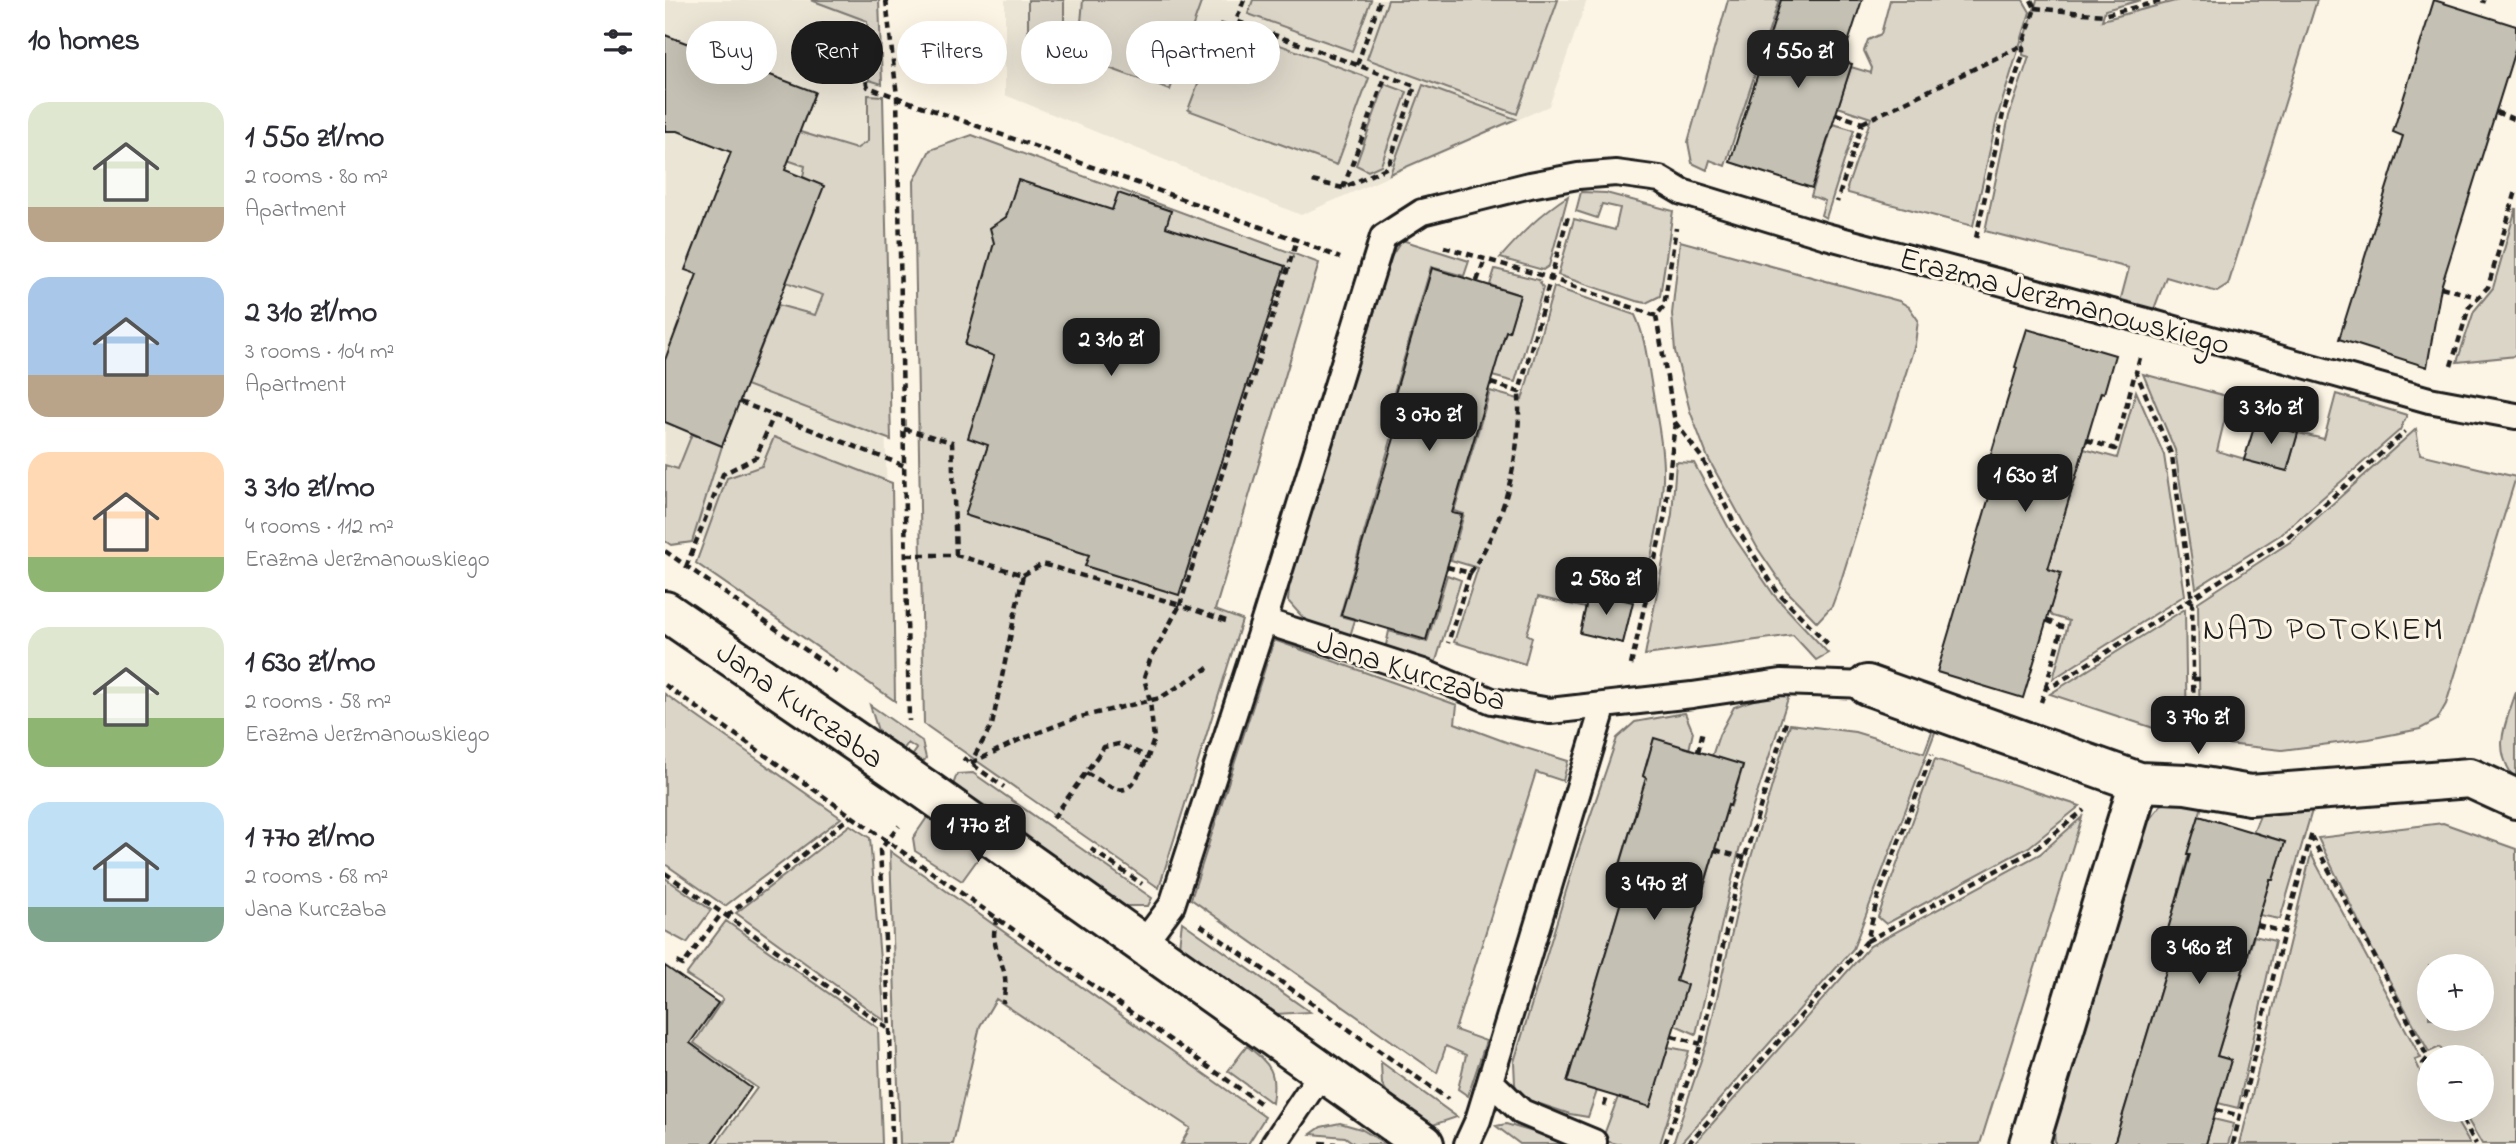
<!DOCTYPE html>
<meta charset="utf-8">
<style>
:root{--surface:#fff;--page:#f7f7f7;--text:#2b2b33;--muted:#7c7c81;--accent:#1c1c1c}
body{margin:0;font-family:"Indie Flower",sans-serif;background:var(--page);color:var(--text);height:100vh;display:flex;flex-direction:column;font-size:26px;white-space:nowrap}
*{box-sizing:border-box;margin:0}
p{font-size:23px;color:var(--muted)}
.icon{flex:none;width:38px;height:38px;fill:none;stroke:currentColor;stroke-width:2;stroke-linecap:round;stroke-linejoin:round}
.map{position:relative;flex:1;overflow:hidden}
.side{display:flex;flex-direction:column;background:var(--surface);width:665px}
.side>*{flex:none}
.top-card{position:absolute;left:21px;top:21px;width:665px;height:63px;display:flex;gap:14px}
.fabs{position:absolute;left:1752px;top:954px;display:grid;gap:14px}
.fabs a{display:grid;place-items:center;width:77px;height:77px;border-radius:50%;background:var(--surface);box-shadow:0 7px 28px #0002;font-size:35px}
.price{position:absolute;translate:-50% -60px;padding:0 16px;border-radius:14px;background:var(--accent);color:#fff;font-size:23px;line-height:46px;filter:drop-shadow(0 2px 4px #0008)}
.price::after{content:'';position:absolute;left:50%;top:42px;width:21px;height:16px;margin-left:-10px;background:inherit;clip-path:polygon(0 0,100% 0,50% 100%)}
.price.active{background:#222;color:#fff}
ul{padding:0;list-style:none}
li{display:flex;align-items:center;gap:21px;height:175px;padding:0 28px}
li span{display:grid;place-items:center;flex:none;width:196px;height:140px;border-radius:21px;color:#555}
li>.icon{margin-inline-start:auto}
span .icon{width:84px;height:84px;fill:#fffc;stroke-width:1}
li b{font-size:30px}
h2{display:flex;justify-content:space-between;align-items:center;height:84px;padding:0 28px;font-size:30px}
.pill{padding:0 24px;border-radius:32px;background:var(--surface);box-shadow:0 7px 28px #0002;font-size:24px;line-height:63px}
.pill.active{background:var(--accent);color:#fff}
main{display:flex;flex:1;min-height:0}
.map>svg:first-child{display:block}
.built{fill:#ebe5d6}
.green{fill:#dbd5c8;stroke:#7c7872;stroke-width:2;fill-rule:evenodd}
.building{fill:#c4c0b3;stroke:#1c1c1c;stroke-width:2}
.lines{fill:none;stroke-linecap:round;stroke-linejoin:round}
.lane-casing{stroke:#1c1c1c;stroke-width:30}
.street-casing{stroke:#1c1c1c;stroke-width:44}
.path{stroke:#1c1c1c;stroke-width:4.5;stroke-dasharray:7 5;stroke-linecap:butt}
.lane{stroke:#fcf5e5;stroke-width:24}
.street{stroke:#fcf5e5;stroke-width:38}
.labels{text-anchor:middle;stroke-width:6;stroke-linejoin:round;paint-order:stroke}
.street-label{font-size:32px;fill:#1c1c1c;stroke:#fcf5e5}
.neighbourhood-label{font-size:33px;letter-spacing:2px;fill:#1c1c1c;stroke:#fcf5e5}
</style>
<main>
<section class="side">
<h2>10 homes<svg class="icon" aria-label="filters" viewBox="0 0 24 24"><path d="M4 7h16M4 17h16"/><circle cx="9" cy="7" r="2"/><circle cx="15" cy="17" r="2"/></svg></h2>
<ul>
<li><span style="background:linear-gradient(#dfe7d0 75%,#b9a48a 0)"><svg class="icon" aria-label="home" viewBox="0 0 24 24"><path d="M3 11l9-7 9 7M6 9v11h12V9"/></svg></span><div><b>1 550 zł/mo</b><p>2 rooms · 80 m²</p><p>Apartment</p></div></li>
<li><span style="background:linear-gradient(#a9c7e8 70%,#b9a48a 0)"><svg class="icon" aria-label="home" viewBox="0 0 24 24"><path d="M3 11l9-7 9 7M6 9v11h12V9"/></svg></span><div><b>2 310 zł/mo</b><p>3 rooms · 104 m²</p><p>Apartment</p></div></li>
<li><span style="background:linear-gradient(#ffd9b3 75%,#8fb573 0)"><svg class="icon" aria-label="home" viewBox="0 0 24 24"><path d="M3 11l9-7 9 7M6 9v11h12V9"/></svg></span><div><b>3 310 zł/mo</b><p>4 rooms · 112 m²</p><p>Erazma Jerzmanowskiego</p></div></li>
<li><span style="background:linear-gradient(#dfe7d0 65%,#8fb573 0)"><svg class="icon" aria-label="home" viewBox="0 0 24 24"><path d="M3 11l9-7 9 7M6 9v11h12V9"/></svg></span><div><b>1 630 zł/mo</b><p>2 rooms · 58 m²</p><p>Erazma Jerzmanowskiego</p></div></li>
<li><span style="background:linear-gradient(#bfe0f5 75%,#7fa58c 0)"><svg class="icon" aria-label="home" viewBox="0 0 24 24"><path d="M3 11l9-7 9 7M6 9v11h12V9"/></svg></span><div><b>1 770 zł/mo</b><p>2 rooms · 68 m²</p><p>Jana Kurczaba</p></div></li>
</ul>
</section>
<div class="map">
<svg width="1851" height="1144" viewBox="0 0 1851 1144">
<rect width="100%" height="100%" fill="#fcf5e5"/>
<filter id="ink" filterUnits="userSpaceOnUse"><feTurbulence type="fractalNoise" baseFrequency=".0143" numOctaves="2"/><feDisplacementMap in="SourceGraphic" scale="14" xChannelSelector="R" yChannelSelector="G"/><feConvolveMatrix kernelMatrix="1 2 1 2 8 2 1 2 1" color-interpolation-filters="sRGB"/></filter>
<g filter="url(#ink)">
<path class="built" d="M 0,0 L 212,0 L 225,661 L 0,513 Z
M 340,0 L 922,0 L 884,106 L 636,215 L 340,95 Z"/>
<path class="green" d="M 146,0 L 214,0 L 217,84 L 204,80 L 202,21 Z
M 363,0 L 399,0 L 399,45 L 363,45 Z
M 418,0 L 537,0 L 505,90 L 413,57 Z
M 588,0 L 706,0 L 687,51 L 583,14 Z
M 723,0 L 893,0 L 852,114 L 702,59 Z
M 1063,0 L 1114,0 L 1060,166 L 1045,160 L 1042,170 L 1027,163 L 1023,142 Z
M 1225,0 L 1358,0 L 1365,12 L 1332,118 L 1308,226 L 1183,193 L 1182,188 L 1206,118 L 1173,107 L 1186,67 L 1206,73 L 1207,68 L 1199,51 L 1203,40 L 1216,34 Z
M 1372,0 L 1476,0 L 1440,10 L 1437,20 L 1514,0 L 1652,0 L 1563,285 L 1552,292 L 1501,277 L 1489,309 L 1455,302 L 1464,268 L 1320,231 L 1344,116 L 1364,57 L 1358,55 L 1358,45 Z
M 556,23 L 704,78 L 672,165 L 523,110 Z
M 720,84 L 742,92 L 716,165 L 703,171 L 691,165 Z
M 758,85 L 851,119 L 725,174 Z
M 203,95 L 218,96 L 226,440 L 81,385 L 113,305 L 150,315 L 158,295 L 121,282 L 158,186 L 138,177 L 140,166 L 110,156 L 135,132 L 191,149 L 203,141 Z
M 1168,124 L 1189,130 L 1161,218 L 1156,215 L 1160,201 L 1146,196 Z
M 307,135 L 654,263 L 550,610 L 577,620 L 494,888 L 259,724 L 249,181 L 265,150 Z
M 916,192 L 941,193 L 1008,211 L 995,296 L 981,303 L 971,301 L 893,275 L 909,219 L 950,230 L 955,208 L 937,204 L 932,218 L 911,211 Z
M 903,196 L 884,266 L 878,270 L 835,258 C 856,234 876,213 903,196 Z
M 1851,208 L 1851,356 L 1792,362 L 1809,311 L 1828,288 Z
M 737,240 L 804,261 L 799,276 L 766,267 L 725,406 L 735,409 L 675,616 L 690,620 L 685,636 L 640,620 L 623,601 L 625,576 L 724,260 Z
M 1015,241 L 1234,301 L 1244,307 L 1253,320 L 1250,344 L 1174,587 L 1167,606 L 1152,622 L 1121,590 L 1093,549 L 1043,458 L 1025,411 L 1010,351 L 1007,314 Z
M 830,269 L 874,280 L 878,288 L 850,382 L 827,376 L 841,331 L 844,331 L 855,295 L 825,285 Z
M 889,287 L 970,315 C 980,336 982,359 986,382 C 991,414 999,447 998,479 C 997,511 989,543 982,575 L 977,574 L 976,582 L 930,572 L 921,608 L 873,597 L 862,634 L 867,637 L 860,664 L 789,642 L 813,568 L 786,560 L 799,514 L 789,511 L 825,391 L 857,400 Z
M 1478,374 L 1565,397 L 1552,451 L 1622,471 L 1633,433 L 1659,439 L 1671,394 L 1742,415 L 1735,430 L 1615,535 L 1531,588 L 1510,450 Z
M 1471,391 L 1499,455 L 1520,595 L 1388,679 L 1404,621 L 1387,616 L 1384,612 L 1395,573 L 1383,569 L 1419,449 L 1452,458 Z
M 1751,429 L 1755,454 L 1851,477 L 1781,704 L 1772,720 L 1755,729 L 1704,739 L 1617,750 L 1535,741 L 1533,602 L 1625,542 Z
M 27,434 L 57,446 L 27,542 L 6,545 L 0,541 L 0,465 L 13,469 Z
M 109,437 L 227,483 L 230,701 L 31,563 L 62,478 L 97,466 Z
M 1011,462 L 1029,463 L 1067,534 L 1109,595 L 1163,653 L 1151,660 L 1128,635 L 980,655 L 1007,514 Z
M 782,575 L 796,580 L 770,664 L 732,653 L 721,645 L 724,631 L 762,642 Z
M 1520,609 L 1522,739 L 1385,694 Z
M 609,640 L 792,705 L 790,723 L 841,742 L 903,761 L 898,781 L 871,772 L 790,1030 L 821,1041 L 803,1096 L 793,1089 L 801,1055 L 781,1046 L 772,1073 L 526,899 Z
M 1851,692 L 1851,780 C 1826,749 1840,726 1851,692 Z
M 0,694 L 176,818 L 60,906 L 0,864 Z
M 1124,695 L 1074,850 L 1031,1034 L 1010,1025 L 1011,981 L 1063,806 L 1066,806 L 1078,766 L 1047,756 L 1054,735 L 1069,707 L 1093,698 Z
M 205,705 L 257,741 L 261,758 L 257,764 L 247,756 L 252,749 L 243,743 L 238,750 L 214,734 Z
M 1020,713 L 1028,732 L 1024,750 L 989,739 L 978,776 L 981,778 L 952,874 L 963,878 L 902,1082 L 932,1091 L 923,1117 L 905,1114 L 854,1097 L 850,1084 L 849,1062 L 912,855 L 952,738 L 970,722 Z
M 1125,724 L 1190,732 L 1259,753 L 1269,726 L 1272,727 L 1188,949 L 1015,1144 L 1008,1144 L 1042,1042 L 1077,888 Z
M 1270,759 L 1415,806 L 1364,847 L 1221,924 L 1213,917 Z
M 308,773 L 487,898 L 483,906 L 460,906 L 288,785 L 292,774 Z
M 1516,797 L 1538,802 L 1497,953 L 1506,955 L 1449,1144 L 1390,1144 L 1388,1116 L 1480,825 L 1496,805 Z
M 1648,807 L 1615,919 L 1594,915 L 1605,880 L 1608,880 L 1620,842 L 1588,832 L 1596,813 Z
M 265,813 L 285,826 L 287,836 L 315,856 L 297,881 L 250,851 L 248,838 Z
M 1417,817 L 1315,1144 L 1029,1144 L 1205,946 L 1375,854 Z
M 1778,823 L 1851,849 L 1851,1144 L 1817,1144 L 1797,1110 L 1816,1110 L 1816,1057 L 1781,1057 L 1775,1047 L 1764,1052 L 1706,947 L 1653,838 ZM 1816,966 L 1816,1018 L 1764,1018 L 1764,966 Z
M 185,825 L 205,838 L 220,1021 L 71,913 Z
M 225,851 L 600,1117 L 583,1144 L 516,1144 L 525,1128 L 331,999 L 315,1026 L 288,1144 L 235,1144 Z
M 1646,854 L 1756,1058 L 1750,1060 L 1761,1083 L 1764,1082 L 1764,1110 L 1785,1110 L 1805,1144 L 1575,1144 Z
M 0,878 L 46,910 L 22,943 L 0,931 Z
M 61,921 L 213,1028 L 217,1144 L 51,1144 L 92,1088 L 29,1043 L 58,999 L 21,975 Z
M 517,922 L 645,1012 L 611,1014 L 514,946 Z
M 1589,936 L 1610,941 L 1573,1108 L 1553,1103 L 1566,1060 L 1552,1056 Z
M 582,1046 C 606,1065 612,1071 607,1103 L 563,1071 Z
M 1003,1047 L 1024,1051 L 995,1144 L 952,1144 L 937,1140 L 953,1097 Z
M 716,1062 L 792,1117 L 768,1125 L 722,1092 L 717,1084 Z
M 1548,1119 L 1569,1124 L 1563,1144 L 1541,1144 Z
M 675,1123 L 696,1129 L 721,1144 L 690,1144 L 680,1137 L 646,1134 L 656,1127 Z
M 841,1124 L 909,1144 L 855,1144 L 831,1126 Z"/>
<path class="building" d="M 1116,0 L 1197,0 L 1177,61 L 1187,64 L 1147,188 L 1065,162 Z
M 1769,0 L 1851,26 L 1851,47 L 1776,287 L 1762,367 L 1674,339 L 1738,136 L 1728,132 Z
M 0,35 L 150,92 L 120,170 L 159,186 L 57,446 L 0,422 L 0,360 L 32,274 L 20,270 L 66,152 L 13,131 L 0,131 Z
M 353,180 L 447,210 L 453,193 L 506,211 L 501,227 L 620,266 L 514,595 L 420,566 L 424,555 L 300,515 L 323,445 L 303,438 L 329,356 L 300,345 L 329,243 L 325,228 L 341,217 Z
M 767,268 L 855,295 L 844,332 L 841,331 L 787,513 L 797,515 L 761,640 L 676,615 L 738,408 L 727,404 Z
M 1362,329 L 1450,355 L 1439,393 L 1436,392 L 1383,569 L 1396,573 L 1358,698 L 1272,672 L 1333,467 L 1323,464 L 1352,368 L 1350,367 Z
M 1591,421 L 1633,433 L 1622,471 L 1579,460 Z
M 924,592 L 968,602 L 958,643 L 915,633 Z
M 989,738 L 1078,765 L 1065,806 L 1063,805 L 1011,981 L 1022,985 L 985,1107 L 902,1082 L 963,878 L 952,875 L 981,778 L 978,776 Z
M 1534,816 L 1620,842 L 1608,880 L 1605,880 L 1552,1056 L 1566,1060 L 1541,1144 L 1449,1144 L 1506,955 L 1496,953 L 1525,854 L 1522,854 Z
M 0,966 L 53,1003 L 25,1043 L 86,1088 L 46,1144 L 0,1144 Z"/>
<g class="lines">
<g class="lane-casing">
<path id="lane" d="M 599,621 L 758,672 L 827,701 L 885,711 L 1027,695 L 1116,682 L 1202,685
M 477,945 L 507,905 L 599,621 L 718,237 L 757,212 L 865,185 L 913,176 L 951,173 L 995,179 L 1017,192 L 1161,236 L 1485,322 L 1764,400 L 1851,416
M 825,1081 L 857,1112 L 929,1142
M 609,1144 L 657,1072
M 802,1144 L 813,1120 L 825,1081 L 939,705"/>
</g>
<g class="street-casing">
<path id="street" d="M 0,611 L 261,790 L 759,1144
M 1202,685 L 1474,782 L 1521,784 L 1585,795 L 1805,778 L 1851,799
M 1364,1144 L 1474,782"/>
</g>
<path class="path" d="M 221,0 L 232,96 L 244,721
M 579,0 L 571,21 L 750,86 L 723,167 L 678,188 L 647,181
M 1818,3 L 1819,0
M 1370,8 L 1438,15 L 1501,0
M 692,65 L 715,0
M 164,69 L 196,66 L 203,87 L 632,240 L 675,258
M 1831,112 L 1851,120
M 1171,114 L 1197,123 L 1172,202
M 1197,123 L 1358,45
M 678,188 L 721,75
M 1311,238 L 1338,114 L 1358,55 L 1358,45 L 1370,8 L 1366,0
M 779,247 L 885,278 L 991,316
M 812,281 L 820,259
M 1776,287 L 1812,297
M 1475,358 L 1471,372 L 1507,456 L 1527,600 L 1529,742
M 1786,366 L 1804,307 L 1823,287 L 1851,191
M 826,383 L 854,392 L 903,216
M 75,402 L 240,466
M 1010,422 L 1037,458 L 1071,527 L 1113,593 L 1165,646
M 239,429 L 287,442 L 291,555
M 1422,440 L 1450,449 L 1470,373
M 0,551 L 172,672
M 242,555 L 291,555 L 358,575 L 327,725 L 306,762
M 21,567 L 58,474 L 91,457 L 109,415
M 782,567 L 805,573 L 783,643
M 805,573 C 841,522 856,454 854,392
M 358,575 L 378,564 L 515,605 L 485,660 L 479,678 L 485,701 L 489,739 L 483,757 L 454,744 L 439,747 L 386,821
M 561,621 L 515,605 L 632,240
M 966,665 L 1000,515 L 1010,422 L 991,316 L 999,306 L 1011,228
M 1528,679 L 1539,679
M 0,685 L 595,1103
M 1381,687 L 1397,627 L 1381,620
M 1376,702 L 1381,688 L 1391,684 L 1622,538 L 1740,432
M 1033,752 L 1038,731
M 298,758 L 339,787
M 306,763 L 354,740 L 411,718 L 495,698 L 543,668
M 421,773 C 460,794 461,801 483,757
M 1646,836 L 1763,1058 L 1758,1064 L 1759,1069 L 1764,1075
M 426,849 L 477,884
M 1050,850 L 1080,858
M 0,873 L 224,1029
M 62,916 L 186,816
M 332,918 C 325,942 332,947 338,968 C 342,980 340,991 338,1003
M 535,925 L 783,1099
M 1592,925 L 1619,932
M 1202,941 L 1369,850 L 1419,810
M 12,962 L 18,965 L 57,913
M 1007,1036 L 1036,1044
M 939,1106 L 943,1094
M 1551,1110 L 1576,1116
M 1792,1110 L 1811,1144
M 655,1143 L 671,1144
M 227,1144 L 225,1029 L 215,850 L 234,826
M 1000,1144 L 1036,1044 L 1072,883 L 1122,719
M 1023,1144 L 1202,941 L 1213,897 L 1267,754
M 1568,1144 L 1619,932 L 1647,833"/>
<use href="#lane" class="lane"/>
<use href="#street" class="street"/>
</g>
</g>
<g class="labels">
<g class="street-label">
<text transform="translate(1400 300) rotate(15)" y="11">Erazma Jerzmanowskiego</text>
<text transform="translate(747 670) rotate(18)" y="11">Jana Kurczaba</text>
<text transform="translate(136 704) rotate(35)" y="11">Jana Kurczaba</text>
</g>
<g class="neighbourhood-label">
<text x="1659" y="639">NAD POTOKIEM</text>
</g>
</g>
</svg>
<div class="fabs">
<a>+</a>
<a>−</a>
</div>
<b class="price active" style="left:1133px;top:90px">1 550 zł</b>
<b class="price" style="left:446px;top:378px">2 310 zł</b>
<b class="price" style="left:1606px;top:446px">3 310 zł</b>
<b class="price" style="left:764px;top:453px">3 070 zł</b>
<b class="price" style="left:1360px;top:514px">1 630 zł</b>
<b class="price" style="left:941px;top:617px">2 580 zł</b>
<b class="price" style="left:1533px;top:756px">3 790 zł</b>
<b class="price" style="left:313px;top:864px">1 770 zł</b>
<b class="price" style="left:989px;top:922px">3 470 zł</b>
<b class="price" style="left:1534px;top:986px">3 480 zł</b>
<div class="top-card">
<a class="pill">Buy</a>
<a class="pill active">Rent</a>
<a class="pill">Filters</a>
<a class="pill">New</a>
<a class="pill">Apartment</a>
</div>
</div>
</main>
